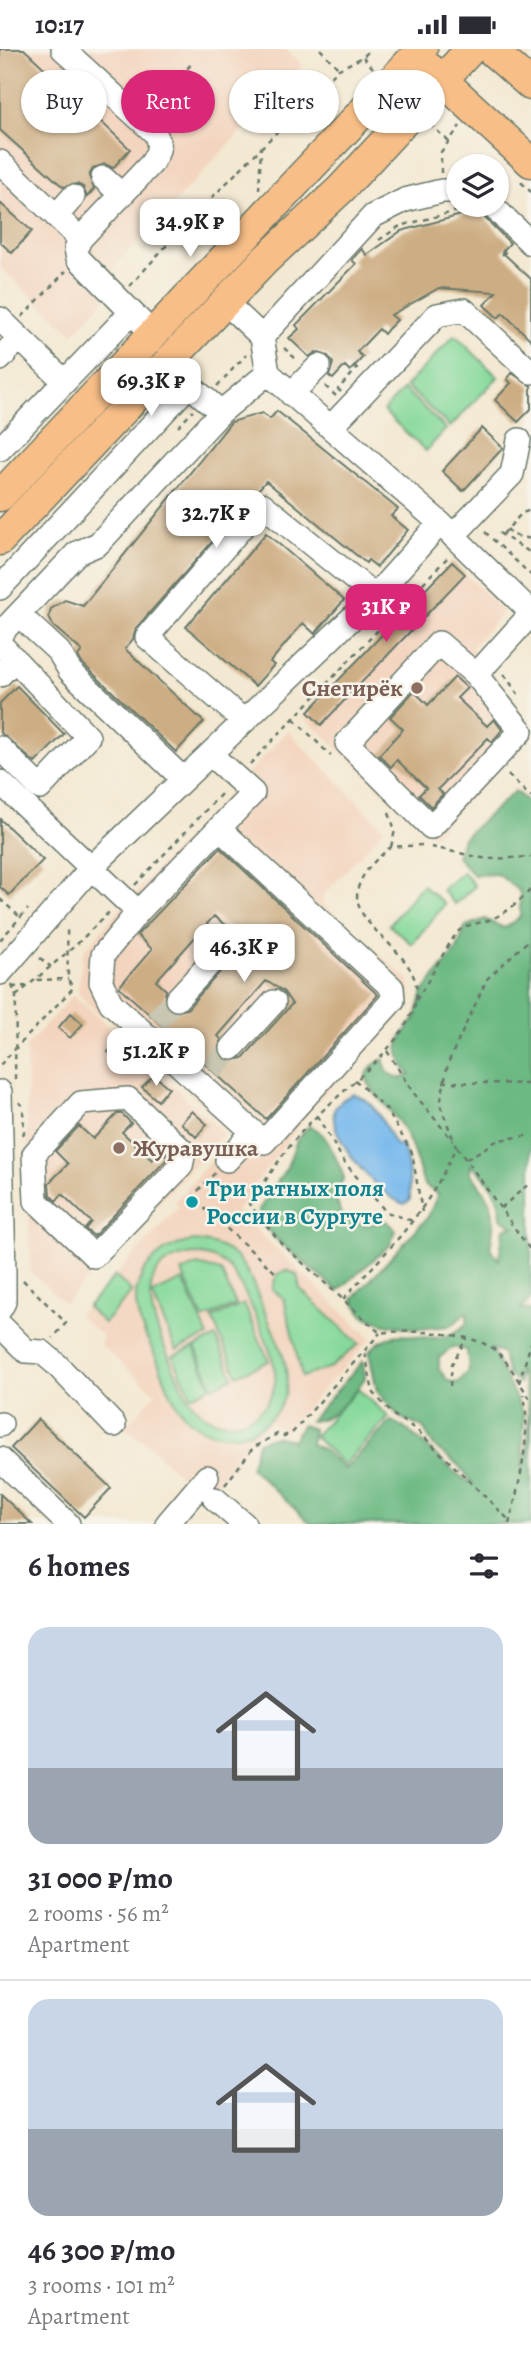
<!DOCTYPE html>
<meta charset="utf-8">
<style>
:root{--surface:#fff;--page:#f2f2f3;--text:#2b2b33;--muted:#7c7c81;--line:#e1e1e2;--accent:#db2777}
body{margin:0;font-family:Alegreya,serif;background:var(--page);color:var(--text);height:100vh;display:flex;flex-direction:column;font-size:26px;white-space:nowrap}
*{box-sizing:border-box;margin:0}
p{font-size:23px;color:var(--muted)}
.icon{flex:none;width:38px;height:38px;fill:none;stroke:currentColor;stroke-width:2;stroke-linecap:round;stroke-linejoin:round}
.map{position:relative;height:1475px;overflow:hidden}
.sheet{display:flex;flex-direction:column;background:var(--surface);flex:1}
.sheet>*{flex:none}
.hud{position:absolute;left:21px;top:21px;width:490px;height:63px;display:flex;gap:14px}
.tools{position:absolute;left:446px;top:105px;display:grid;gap:14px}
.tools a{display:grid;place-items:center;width:63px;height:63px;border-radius:50%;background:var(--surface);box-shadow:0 2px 5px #0004;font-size:35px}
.price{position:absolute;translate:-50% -60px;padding:0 16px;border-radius:14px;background:#fff;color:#222;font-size:23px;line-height:46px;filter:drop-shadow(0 2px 4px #0008)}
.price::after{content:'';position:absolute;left:50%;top:42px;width:21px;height:16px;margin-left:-10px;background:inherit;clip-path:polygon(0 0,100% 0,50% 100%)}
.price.current{background:var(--accent);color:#fff}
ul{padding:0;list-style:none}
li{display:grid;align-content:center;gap:14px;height:371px;padding:0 28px}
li+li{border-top:2px solid var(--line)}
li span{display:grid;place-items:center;height:217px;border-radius:21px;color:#555}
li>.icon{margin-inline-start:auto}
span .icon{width:126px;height:126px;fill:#fffc;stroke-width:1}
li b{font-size:30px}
h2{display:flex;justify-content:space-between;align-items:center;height:84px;padding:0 28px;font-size:30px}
.tag{padding:0 24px;border-radius:32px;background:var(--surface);box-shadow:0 2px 5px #0004;font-size:24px;line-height:63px}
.tag.current{background:var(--accent);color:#fff}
.status{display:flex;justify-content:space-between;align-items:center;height:49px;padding:0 35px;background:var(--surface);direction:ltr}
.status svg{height:19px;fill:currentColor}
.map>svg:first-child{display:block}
.built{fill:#f3d4be}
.green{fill:#86d99b;stroke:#528b68;stroke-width:2;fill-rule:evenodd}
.forest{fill:#6cb983;stroke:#467b5c;stroke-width:2;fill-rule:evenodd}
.water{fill:#78b9ed;stroke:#4c7b90;stroke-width:2}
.building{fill:#cdad83;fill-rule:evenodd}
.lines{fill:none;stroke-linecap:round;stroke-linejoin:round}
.minor-tunnel{stroke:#c9c6b2;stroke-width:23;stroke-dasharray:23 11;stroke-linecap:butt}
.minor-casing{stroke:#69796b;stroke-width:26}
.major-casing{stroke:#69796b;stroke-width:33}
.path{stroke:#69796b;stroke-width:2.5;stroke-dasharray:5 5;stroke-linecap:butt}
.minor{stroke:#fff;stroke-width:23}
.major{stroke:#f7be87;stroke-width:30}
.education-dot{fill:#8d6e63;stroke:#f7f3e8;stroke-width:2.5}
.culture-dot{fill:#0f9aa8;stroke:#f7f3e8;stroke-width:2.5}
.labels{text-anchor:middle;stroke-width:5;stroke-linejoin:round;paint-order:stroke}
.education-label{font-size:24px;font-weight:bold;fill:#785e54;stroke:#f7f3e8;text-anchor:end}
.culture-label{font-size:24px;font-weight:bold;fill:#0d838f;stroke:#f7f3e8;text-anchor:start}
</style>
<div class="status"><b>10:17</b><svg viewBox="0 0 49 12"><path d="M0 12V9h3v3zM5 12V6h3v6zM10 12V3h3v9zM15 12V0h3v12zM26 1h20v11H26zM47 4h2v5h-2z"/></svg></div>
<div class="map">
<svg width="531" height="1475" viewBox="0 0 531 1475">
<rect width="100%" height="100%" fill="#f7f3e8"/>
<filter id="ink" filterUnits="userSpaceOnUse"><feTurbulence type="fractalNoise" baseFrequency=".0143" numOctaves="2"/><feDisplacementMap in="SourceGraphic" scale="14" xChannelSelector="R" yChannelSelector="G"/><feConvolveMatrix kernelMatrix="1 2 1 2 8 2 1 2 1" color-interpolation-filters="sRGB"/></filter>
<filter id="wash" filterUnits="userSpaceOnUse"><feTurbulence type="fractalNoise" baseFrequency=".00686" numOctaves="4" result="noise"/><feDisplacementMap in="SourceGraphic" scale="28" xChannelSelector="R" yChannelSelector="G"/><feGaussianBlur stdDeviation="1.57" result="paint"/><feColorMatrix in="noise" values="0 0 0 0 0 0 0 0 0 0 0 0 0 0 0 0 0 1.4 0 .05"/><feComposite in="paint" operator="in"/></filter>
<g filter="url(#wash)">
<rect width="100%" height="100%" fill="#f3e8d1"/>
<path class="built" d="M 0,0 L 286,0 L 303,16 L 116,216 L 106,229 L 104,251 L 73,285 L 0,218 Z
M 452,513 L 504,562 L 471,599 L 487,615 L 531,681 L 433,788 L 304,668 Z
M 288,682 L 384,780 L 323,847 L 324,856 L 409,931 L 411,949 L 403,964 L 317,1052 L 236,1162 L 371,1289 L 284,1383 L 271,1373 L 233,1408 L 237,1413 L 203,1449 L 149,1397 L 124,1379 L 156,1344 L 100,1296 L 103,1288 L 78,1266 L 179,1158 L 175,1152 L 234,1086 L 111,970 L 95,962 L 78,944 L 83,903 L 127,852 Z
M 73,946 L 224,1084 L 65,1254 L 30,1223 L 26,998 Z"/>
<path class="green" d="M 455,286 L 498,328 L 450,378 L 406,337 Z
M 404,340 L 446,380 L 426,402 L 383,362 Z
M 463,823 L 475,837 L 455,855 L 442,841 Z
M 422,836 L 445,855 L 412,895 L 389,876 Z
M 194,1192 C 210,1193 225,1197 237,1209 C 250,1223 257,1244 264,1261 C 280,1297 305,1340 267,1372 C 241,1394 202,1390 182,1363 C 170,1348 164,1328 157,1310 C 150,1296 142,1281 138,1266 C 128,1227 157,1197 194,1192 ZM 194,1205 C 207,1206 218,1209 228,1218 C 243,1233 274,1304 275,1324 C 276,1333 274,1342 269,1350 C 262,1362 250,1371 235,1373 C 193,1379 181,1334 167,1304 C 150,1264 131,1213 194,1205 Z
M 197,1216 L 221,1222 L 236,1256 L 203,1270 L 182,1223 Z
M 287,1221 L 297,1226 L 300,1240 L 359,1295 L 331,1318 L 302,1328 L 284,1250 L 272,1240 L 277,1225 Z
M 115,1227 L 132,1243 L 104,1274 L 87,1258 Z
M 183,1231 L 208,1287 L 176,1301 L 152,1245 Z
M 244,1255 L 269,1312 L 237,1326 L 212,1269 Z
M 216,1288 L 233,1328 L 213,1338 L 195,1298 Z
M 194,1298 L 211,1338 L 191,1347 L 173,1307 Z
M 358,1340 L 389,1368 L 344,1416 L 314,1387 Z"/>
<path class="forest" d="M 515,742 L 531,756 L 531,1249 L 521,1260 L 531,1261 L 531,1475 L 311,1475 L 250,1418 L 258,1393 L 274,1387 L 293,1391 L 302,1376 L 313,1380 L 311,1395 L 322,1400 L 345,1420 L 391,1372 C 423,1386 443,1420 474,1436 L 458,1416 L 434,1397 L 423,1379 L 399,1368 L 377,1342 L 369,1303 C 404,1264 428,1310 467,1274 L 467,1263 L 451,1277 L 416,1280 L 384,1275 L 363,1267 L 353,1250 L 428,1168 L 438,1145 L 424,1136 C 417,1114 412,1093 399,1073 C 389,1058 370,1044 366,1027 L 372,1017 L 383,1010 L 388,1024 L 401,1030 L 410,1025 L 403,1017 L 398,1001 L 401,989 L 416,968 L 423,943 L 457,900 L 466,877 L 485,870 L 504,879 L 520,868 L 520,843 L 498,825 L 474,826 L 457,808 L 463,789 ZM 471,1115 C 488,1130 501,1146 501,1169 L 514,1178 L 504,1179 L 499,1211 L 490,1199 C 498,1161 493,1154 470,1123 ZM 453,1298 L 467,1301 L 469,1322 L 458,1334 L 448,1332 L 439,1320 L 439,1309 ZM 491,1300 L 502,1304 L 508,1326 L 519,1334 L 519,1319 C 531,1353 531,1390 522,1424 L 524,1366 Z
M 309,1077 C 328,1082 336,1111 344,1128 L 335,1147 L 342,1168 L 366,1176 L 387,1172 L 395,1181 L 390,1196 L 338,1242 L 279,1193 L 262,1175 L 259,1161 L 287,1118 L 297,1091 Z
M 363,1312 L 365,1329 C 353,1346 333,1372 310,1372 Z"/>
<path class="water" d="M 353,1045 C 377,1051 384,1078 396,1097 L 402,1096 C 409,1113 410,1133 410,1151 L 404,1155 C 381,1148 329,1090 334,1063 C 336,1054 345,1049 353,1045 Z"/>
<g id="blocks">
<path class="building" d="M 0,0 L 24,0 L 130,100 L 113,119 L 105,115 L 93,119 L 89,127 L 94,140 L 87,148 L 83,138 L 77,135 L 63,138 L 0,81 Z
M 0,154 L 32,182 L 12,204 L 0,193 Z
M 469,164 L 483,167 L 510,194 L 502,203 L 531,230 L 531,291 L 503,264 L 498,269 L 484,256 L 496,243 L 439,239 L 391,266 L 397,271 L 388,280 L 384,285 L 379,280 L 357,303 L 363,308 L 350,322 L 345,317 L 333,330 L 329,327 L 333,314 L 328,307 L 316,303 L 309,308 L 289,289 L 299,280 L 296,276 L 356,215 L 352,211 L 362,200 L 367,206 L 401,182 Z
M 512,324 L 531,337 L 531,360 L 518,373 L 495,351 L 511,334 L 507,330 Z
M 277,362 L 398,460 L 391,467 L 408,481 L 377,518 L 368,511 L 366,514 L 266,432 L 136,579 L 133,590 L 125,600 L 204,673 L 176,703 L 81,613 L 78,607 L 82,602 L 53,577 L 49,568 L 51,560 L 65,551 L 83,557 L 231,373 L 262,364 L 270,370 Z
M 482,379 L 503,399 L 463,442 L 442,422 Z
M 266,484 L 344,551 L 315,585 L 303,574 L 270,613 L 274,616 L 255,637 L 186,578 Z
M 452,513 L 465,525 L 321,676 L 308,663 Z
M 455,628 L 467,639 L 457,649 L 487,677 L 494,670 L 502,681 L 492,693 L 488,689 L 438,740 L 443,745 L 431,758 L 419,746 L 426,739 L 397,711 L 391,718 L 379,706 L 403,680 L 390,668 L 414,642 L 428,656 Z
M 17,637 L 64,685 L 35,714 L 0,683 L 0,654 Z
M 0,770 L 43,811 L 9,846 L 0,838 Z
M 220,799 L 378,946 L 266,1070 L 119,938 L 152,900 L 137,886 ZM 214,867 L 238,885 L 242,893 L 241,899 L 187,960 L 173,963 L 164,953 L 166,941 L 156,932 ZM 266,932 L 283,942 L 292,955 L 243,1009 L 228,1012 L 219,1004 L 221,990 L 218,987 Z
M 71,964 L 83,975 L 70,989 L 58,979 Z
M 121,988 L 137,1003 L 124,1017 L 108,1003 Z
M 154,1026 L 169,1039 L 158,1052 L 142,1038 Z
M 192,1062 L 207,1075 L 196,1088 L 181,1074 Z
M 117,1065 L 122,1065 L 131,1074 L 122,1083 L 152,1111 L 161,1102 L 168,1109 L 94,1187 L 85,1180 L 91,1173 L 62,1145 L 56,1152 L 50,1146 L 49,1134 L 68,1115 L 55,1102 L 79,1077 L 93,1090 Z
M 38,1370 L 111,1439 L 84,1468 L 11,1399 Z
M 0,1445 L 32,1475 L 0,1475 Z"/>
</g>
</g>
<g filter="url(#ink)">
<use href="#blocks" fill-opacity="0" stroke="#69796b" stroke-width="2"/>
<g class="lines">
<path class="minor-tunnel" d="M 156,972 L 177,950
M 211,1021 L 232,999"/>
<g class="minor-casing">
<path id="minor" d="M 63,0 L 155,84 C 161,97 159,103 151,115 L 80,190 L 76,200 L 78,209 L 154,286
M 0,113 L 80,190
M 103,129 L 122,146
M 491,156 L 531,194
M 56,167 L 73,148
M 225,253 L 262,288 L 373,167 L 405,151 L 442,142 L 458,142
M 0,270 L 64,332
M 262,288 L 268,324 L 440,474 L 531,563
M 0,310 L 19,289
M 291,345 L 319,317
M 331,378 L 437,266 L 464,261 L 531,323
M 0,400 L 122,273 L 133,266
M 453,487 L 512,425 L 519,391
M 0,539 L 189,336 L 221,363
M 19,566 L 59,603 L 70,622 L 182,729
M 0,585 L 77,504 L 98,495 L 221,363 L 268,324
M 439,594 L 476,626 L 521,682 L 431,778 L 347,694 Z
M 0,595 L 88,688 L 40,739 L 0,699
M 0,626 L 15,610
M 476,626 L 531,565
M 244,672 L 147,588 L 262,455 L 375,547
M 211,706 L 253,744 L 138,863 L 103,906 L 101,933 L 111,954 L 264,1093 L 393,951 L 392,939 L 219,779
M 0,733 L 138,863
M 0,924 L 92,818 L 375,547 L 440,474
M 177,950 L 228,895
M 232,999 L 274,953
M 0,1043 L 4,1226 L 4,1253 L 0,1260
M 128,1050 L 184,1103 L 181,1117 L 94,1207 L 36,1152 L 34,1105 L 81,1054 Z
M 227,1111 L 253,1083
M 0,1276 L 26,1302 L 42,1303 L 56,1315 L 114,1376
M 0,1376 L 1,1375
M 0,1410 L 68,1475
M 215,1450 L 244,1475
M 167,1475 L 207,1428"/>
</g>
<g class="major-casing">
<path id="major" d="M 490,0 L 531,36
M 429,19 L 531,113
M 0,447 L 422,0
M 0,491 L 264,212 L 341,140 L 471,0"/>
</g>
<path class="path" d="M 320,0 L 339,20
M 363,8 L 373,19
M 154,57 L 193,13
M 430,75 L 448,92
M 441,124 L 441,103 L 460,77
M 521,133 L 531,143
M 259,141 L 261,98
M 469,164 L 470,156
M 184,179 L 219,182
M 379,191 L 400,177 L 457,162
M 502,206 L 509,199
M 130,237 L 183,178 L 339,20 L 363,8 L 371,0
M 22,268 L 66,222
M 284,299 L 297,311
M 217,337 L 246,306
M 325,337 L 336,347
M 341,343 L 338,340 L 357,320 L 354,318
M 178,378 L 193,362
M 507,480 L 513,486 L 531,490
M 485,483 L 531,526
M 499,484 L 531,504
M 503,485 L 522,464 L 531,461
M 504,625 L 518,645
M 294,670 L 331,707
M 250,715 L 449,507
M 508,726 L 531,748
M 389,764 L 395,781 L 391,798
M 422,796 L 391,798 C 298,871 427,888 416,951 C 407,999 330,1048 299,1086 C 280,1107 266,1133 249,1155 L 282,1195 L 380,1284 C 407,1280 475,1283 496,1302 C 510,1314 520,1336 531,1351
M 431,798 L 487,810 L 531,808
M 135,836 L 224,742
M 0,850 L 20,868
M 0,891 L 28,860
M 40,909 L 51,918
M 37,931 L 68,930
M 12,936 L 16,947 L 15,1031
M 12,938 L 26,937
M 16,947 L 77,895 L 111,861
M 416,951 C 426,938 452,886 460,881 C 468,875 477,875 486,872 C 504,866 519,854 531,840
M 387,1002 L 412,1042 L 453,1092
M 0,1016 L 73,939 L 68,930 L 67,878
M 355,1031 L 387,1061 L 412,1104 L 422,1163
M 443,1033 L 531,1035
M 19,1053 L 23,1057 L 24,1084 L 20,1089
M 317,1067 L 345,1114 L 386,1163 L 413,1172
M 457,1098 L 531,1202
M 467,1110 L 498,1091 L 531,1086
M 215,1124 L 192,1148 L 277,1225
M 501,1159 L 531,1133
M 23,1231 L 66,1274 L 53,1289
M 343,1250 C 389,1200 430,1161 456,1097 L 440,1056 L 448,1014 L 487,930 L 531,889
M 365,1304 L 373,1343 L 392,1365 L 417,1381 L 510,1472
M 519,1334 L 531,1294
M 450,1337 L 452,1315 L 466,1290
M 225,1436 L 253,1399 L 277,1385 L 284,1387 L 293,1383 L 380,1284
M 509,1475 C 520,1432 531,1389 524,1345"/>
<use href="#minor" class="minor"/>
<use href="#major" class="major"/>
</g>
</g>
<g class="education-dot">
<circle cx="417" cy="639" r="7"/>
<circle cx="119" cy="1099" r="7"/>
</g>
<circle class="culture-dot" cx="192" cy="1153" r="7"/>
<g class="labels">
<g class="education-label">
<text x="403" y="647">Снегирёк</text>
<text x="133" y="1107" text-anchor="start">Журавушка</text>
</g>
<g class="culture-label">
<text x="206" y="1147">Три ратных поля<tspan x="206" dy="28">России в Сургуте</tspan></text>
</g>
</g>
</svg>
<div class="tools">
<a><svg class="icon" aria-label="layers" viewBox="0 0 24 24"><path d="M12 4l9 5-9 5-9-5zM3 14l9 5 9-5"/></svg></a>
</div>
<b class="price" style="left:190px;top:210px">34.9K ₽</b>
<b class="price" style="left:151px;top:369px">69.3K ₽</b>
<b class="price" style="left:216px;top:501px">32.7K ₽</b>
<b class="price current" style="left:386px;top:595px">31K ₽</b>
<b class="price" style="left:244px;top:935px">46.3K ₽</b>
<b class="price" style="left:156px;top:1039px">51.2K ₽</b>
<div class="hud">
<a class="tag">Buy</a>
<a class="tag current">Rent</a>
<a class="tag">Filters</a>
<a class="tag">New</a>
</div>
</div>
<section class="sheet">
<h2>6 homes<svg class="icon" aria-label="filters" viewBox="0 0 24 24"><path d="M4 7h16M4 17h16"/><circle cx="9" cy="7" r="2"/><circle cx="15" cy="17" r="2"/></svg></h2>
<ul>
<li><span style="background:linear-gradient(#c9d6e8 65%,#9aa5b1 0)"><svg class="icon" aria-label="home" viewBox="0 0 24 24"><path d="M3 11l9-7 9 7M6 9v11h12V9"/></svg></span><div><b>31 000 ₽/mo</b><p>2 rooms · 56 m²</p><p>Apartment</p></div></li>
<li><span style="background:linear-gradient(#c9d6e8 60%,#9aa5b1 0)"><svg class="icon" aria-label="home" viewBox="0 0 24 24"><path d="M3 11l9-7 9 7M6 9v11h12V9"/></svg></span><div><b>46 300 ₽/mo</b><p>3 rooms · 101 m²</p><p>Apartment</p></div></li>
</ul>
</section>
